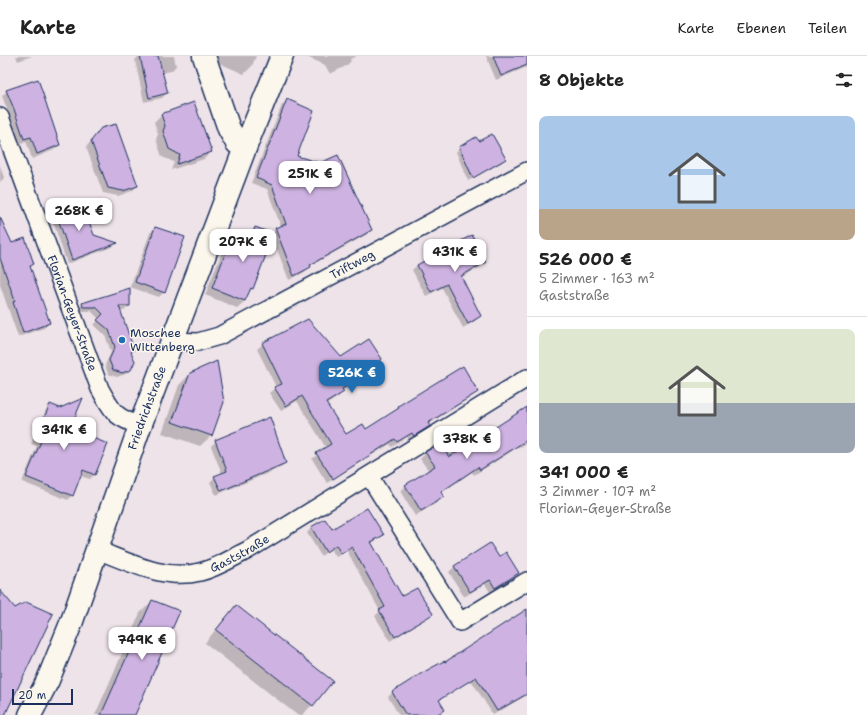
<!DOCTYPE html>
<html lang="de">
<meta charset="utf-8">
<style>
:root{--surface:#fff;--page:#f6f6f6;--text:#222;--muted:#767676;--line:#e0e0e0;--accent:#1f6fb2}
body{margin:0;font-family:"Shantell Sans",sans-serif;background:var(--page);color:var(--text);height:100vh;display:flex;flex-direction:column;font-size:15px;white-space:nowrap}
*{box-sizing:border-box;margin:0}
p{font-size:13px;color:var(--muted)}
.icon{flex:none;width:22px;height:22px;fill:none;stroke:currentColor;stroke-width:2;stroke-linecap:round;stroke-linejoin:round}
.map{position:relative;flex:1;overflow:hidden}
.sheet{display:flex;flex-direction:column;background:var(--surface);width:340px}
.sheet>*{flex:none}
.scale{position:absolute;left:12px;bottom:10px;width:61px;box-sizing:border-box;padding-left:4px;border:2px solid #1b2f5e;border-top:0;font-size:11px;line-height:14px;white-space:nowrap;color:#1b2f5e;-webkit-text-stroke:3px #fbf7ec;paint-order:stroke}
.price{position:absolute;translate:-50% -34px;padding:0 9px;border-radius:8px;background:#fff;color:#222;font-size:13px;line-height:26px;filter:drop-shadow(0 1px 2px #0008)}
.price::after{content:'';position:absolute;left:50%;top:24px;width:12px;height:9px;margin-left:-6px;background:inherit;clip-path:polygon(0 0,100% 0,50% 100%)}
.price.current{background:var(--accent);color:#fff}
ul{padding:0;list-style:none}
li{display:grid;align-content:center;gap:8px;height:212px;padding:0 12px}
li+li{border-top:1px solid var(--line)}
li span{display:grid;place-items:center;height:124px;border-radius:8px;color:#555}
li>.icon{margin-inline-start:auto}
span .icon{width:72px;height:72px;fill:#fffc;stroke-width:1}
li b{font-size:17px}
h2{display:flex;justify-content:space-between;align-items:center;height:48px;padding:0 12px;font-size:17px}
header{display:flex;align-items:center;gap:24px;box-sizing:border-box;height:56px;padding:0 20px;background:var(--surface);border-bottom:1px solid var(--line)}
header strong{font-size:19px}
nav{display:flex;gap:22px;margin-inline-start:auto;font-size:14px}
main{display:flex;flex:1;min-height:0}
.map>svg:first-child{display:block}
.shadow{fill:#0003}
.building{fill:#ceb3e2;stroke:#1b2f5e}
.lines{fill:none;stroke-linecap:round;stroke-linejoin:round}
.street-casing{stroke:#1b2f5e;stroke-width:20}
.secondary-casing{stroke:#1b2f5e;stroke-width:25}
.street{stroke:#fbf7ec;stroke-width:17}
.secondary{stroke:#fbf7ec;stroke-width:22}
.poi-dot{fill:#1f6fb2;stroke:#fbf7ec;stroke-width:1.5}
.labels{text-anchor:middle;stroke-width:3;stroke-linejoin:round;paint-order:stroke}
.street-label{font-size:12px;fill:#1b2f5e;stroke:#fbf7ec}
.poi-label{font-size:12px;fill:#1b2f5e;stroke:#fbf7ec;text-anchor:start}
</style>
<header>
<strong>Karte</strong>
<nav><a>Karte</a><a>Ebenen</a><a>Teilen</a></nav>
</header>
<main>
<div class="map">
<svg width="527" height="659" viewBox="0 0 527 659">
<rect width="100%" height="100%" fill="#eee3e9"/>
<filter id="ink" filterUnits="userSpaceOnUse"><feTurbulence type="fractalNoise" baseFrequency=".025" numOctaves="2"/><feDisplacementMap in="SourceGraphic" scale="8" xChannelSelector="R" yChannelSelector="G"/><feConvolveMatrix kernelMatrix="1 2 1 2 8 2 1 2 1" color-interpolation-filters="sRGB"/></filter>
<g filter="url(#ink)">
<path class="shadow" d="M 16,0 L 32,0 L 18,5 Z
M 139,0 L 174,0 L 176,10 L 171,15 L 162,17 L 167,37 L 162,42 L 144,46 L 135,4 Z
M 217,0 L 256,0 L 252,10 L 244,18 L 219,7 Z
M 307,0 L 357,0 L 350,3 L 351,5 L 346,10 L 330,18 L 325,9 L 307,1 Z
M 486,0 L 527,0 L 527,11 L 496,24 Z
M 7,35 L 59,89 L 54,94 L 32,103 L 26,85 L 19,88 L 9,58 L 2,40 Z
M 287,44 L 295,101 L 371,174 L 366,179 L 310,210 L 305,216 L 289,224 L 272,181 L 252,233 L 247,237 L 245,245 L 237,252 L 205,239 L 227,183 L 234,176 L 247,181 L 255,172 L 271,178 L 276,173 L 281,171 L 267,133 L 251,127 L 282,49 Z
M 162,58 L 211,96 L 204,103 L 171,114 L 174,106 L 162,101 L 156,83 L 158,78 L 154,66 Z
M 96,79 L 137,130 L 132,135 L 118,140 L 103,137 L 86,91 Z
M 460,91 L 505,103 L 501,107 L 468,125 L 456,96 Z
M 0,109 L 4,122 L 0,126 Z
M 54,152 L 75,156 L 94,180 L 116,187 L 112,191 L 67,208 L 50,156 Z
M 0,164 L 12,188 L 33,208 L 30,211 L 49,267 L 44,272 L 18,281 L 0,229 Z
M 155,172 L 164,236 L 159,241 L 130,231 L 150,177 Z
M 471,180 L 485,206 L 480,211 L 461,222 L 480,260 L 475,265 L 463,272 L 442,232 L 426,240 L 412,214 L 417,209 Z
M 129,233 L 129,250 L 124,255 L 119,255 L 133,294 L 131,297 L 130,313 L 126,318 L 117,321 L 108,318 L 105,309 L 111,296 L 105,279 L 94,269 L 99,263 L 91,255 L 78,255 L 78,253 L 83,248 Z
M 263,288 L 341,302 L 380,303 L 369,312 L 371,315 L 366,320 L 342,334 L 343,336 L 338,341 L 326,349 L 346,380 L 366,375 L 393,356 L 399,351 L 476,335 L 471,341 L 427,369 L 428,370 L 423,375 L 409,384 L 407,381 L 392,391 L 390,388 L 327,427 L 312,403 L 326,392 L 297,345 L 281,355 L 269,337 L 276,331 L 257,293 Z
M 190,318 L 223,346 L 211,380 L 200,390 L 162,377 L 179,329 Z
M 50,349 L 69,374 L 94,419 L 90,423 L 80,420 L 72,439 L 68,444 L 22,426 L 37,390 L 31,388 L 46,354 Z
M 527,352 L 527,387 L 521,391 L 520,390 L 474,419 L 472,416 L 441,437 L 443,441 L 438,446 L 415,460 L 400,435 L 406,430 L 429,415 L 420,403 L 426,397 L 449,403 Z
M 216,385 L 285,407 L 280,412 L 216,439 L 210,426 L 215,421 L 222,418 L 211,390 Z
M 324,465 L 332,475 L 383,479 L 371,488 L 402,542 L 431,558 L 427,562 L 390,585 L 375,560 L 380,555 L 347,495 L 336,501 L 331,493 L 321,500 L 307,477 L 311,472 Z
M 490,488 L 499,502 L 518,517 L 513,522 L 490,536 L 485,528 L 464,541 L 449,516 L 454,511 Z
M 152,545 L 134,659 L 95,659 L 140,557 Z
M 236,551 L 312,649 L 302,659 L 297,659 L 205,587 L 224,563 Z
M 527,554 L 527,639 L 493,659 L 471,624 L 438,645 L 443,654 L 437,659 L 399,659 L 388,641 L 392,637 L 423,618 L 445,607 Z"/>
<path class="building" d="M 140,0 L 158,0 L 168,37 L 149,42 Z
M 493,0 L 527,0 L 527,9 L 501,20 Z
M 38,23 L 60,89 L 37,98 L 31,81 L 24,83 L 14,53 L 6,34 Z
M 287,43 L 314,55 L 297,100 L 320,107 L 338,99 L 372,174 L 310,209 L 311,211 L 294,220 L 275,172 L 286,168 L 272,129 L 256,122 Z
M 194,46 L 212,96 L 177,108 L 180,99 L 169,93 L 163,75 L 165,70 L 161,58 Z
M 116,68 L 138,130 L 123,135 L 108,132 L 91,85 L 101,72 Z
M 492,78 L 506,103 L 473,122 L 459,91 L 476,81 L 479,85 Z
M 72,145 L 75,155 L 84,152 L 94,179 L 118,187 L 72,204 L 54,151 Z
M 0,161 L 12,187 L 25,182 L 34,208 L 30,210 L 50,267 L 23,277 L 13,246 L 15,245 L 0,202 Z
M 155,171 L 185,181 L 165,237 L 135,226 Z
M 255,171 L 274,178 L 253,233 L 251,232 L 245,245 L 212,232 L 234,175 L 251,182 Z
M 472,179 L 486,206 L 461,220 L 481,260 L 468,268 L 447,228 L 431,236 L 417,209 Z
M 130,232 L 130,250 L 119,250 L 134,294 L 131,296 L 135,305 L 131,314 L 122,317 L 113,314 L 109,304 L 115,291 L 109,274 L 97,264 L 103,258 L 96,251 L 83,251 L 82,247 Z
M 308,263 L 341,301 L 369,283 L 382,303 L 370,311 L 372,315 L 342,333 L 344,336 L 326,347 L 346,378 L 363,368 L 366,373 L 399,352 L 398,350 L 463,310 L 478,336 L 428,367 L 430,370 L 414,380 L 412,377 L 397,386 L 395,383 L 333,423 L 316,397 L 331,388 L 302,340 L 286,350 L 274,331 L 282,328 L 262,287 Z
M 217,305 L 224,346 L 212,380 L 172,366 L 190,317 Z
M 83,342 L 70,373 L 108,388 L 95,419 L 83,414 L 73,440 L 26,421 L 41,385 L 35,383 L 50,348 L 60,352 Z
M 527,351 L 527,384 L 480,414 L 478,411 L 441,436 L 444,441 L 421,455 L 405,429 L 435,410 L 425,396 L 440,387 L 449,401 Z
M 270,361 L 286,407 L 221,435 L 214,420 L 227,415 L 215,384 Z
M 367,452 L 384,479 L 371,486 L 402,540 L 417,532 L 433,558 L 395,581 L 379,554 L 385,551 L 352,491 L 341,498 L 336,489 L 326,496 L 311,471 L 325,463 L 332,473 Z
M 490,487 L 499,501 L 506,496 L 519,517 L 495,532 L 490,524 L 470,536 L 454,510 Z
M 0,534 L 15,552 L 26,546 L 53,558 L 5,659 L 0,659 Z
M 152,544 L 180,555 L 135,659 L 101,659 Z
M 236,549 L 333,625 L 313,650 L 216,574 Z
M 527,553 L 527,638 L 497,655 L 476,621 L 439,644 L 445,654 L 436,659 L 406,659 L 392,636 L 422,617 L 444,605 L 445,606 Z"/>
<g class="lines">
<g class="street-casing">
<g id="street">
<path id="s1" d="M 0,61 L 100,333 C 114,357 113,360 140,370"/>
<path id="s2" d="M 172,285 L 198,286 L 219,280 L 527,115"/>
<path d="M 369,420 L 460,566 L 527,525"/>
<path id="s3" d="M 97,494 C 129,506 165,525 200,516 C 217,512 232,502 248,494 L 527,322"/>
</g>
</g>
<g class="secondary-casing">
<g id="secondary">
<path d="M 204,0 L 229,73 L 237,87 L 245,92"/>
<path id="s4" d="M 30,659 L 48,624 L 72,565 L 140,370 L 245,92 L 282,0"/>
</g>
</g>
<use href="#street" class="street"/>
<use href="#secondary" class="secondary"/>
</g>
</g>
<circle class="poi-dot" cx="122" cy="284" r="4"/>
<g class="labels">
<g class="street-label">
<text dy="4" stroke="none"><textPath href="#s2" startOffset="199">Triftweg</textPath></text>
<text dy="4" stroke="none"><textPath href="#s1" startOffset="209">Florian-Geyer-Straße</textPath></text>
<text dy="4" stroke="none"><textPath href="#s4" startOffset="329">Friedrichstraße</textPath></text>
<text dy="4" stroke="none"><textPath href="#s3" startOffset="151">Gaststraße</textPath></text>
</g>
<g class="poi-label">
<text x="130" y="281">Moschee<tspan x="130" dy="14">Wittenberg</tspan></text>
</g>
</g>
</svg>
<div class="scale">20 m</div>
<b class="price" style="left:310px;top:139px">251K €</b>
<b class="price" style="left:79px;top:176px">268K €</b>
<b class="price" style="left:243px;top:207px">207K €</b>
<b class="price" style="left:455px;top:217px">431K €</b>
<b class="price current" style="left:352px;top:338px">526K €</b>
<b class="price" style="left:64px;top:395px">341K €</b>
<b class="price" style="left:467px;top:404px">378K €</b>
<b class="price" style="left:142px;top:605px">749K €</b>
</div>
<section class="sheet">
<h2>8 Objekte<svg class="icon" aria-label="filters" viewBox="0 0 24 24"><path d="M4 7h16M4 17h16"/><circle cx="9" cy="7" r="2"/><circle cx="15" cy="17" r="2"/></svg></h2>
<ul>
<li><span style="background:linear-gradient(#a9c7e8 75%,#b9a48a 0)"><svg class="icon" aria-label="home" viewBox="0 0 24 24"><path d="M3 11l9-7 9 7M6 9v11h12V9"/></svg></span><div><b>526 000 €</b><p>5 Zimmer · 163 m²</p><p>Gaststraße</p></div></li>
<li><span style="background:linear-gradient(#dfe7d0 60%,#9aa5b1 0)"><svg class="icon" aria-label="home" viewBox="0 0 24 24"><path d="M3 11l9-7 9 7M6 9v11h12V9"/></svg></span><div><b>341 000 €</b><p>3 Zimmer · 107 m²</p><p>Florian-Geyer-Straße</p></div></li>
</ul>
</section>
</main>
